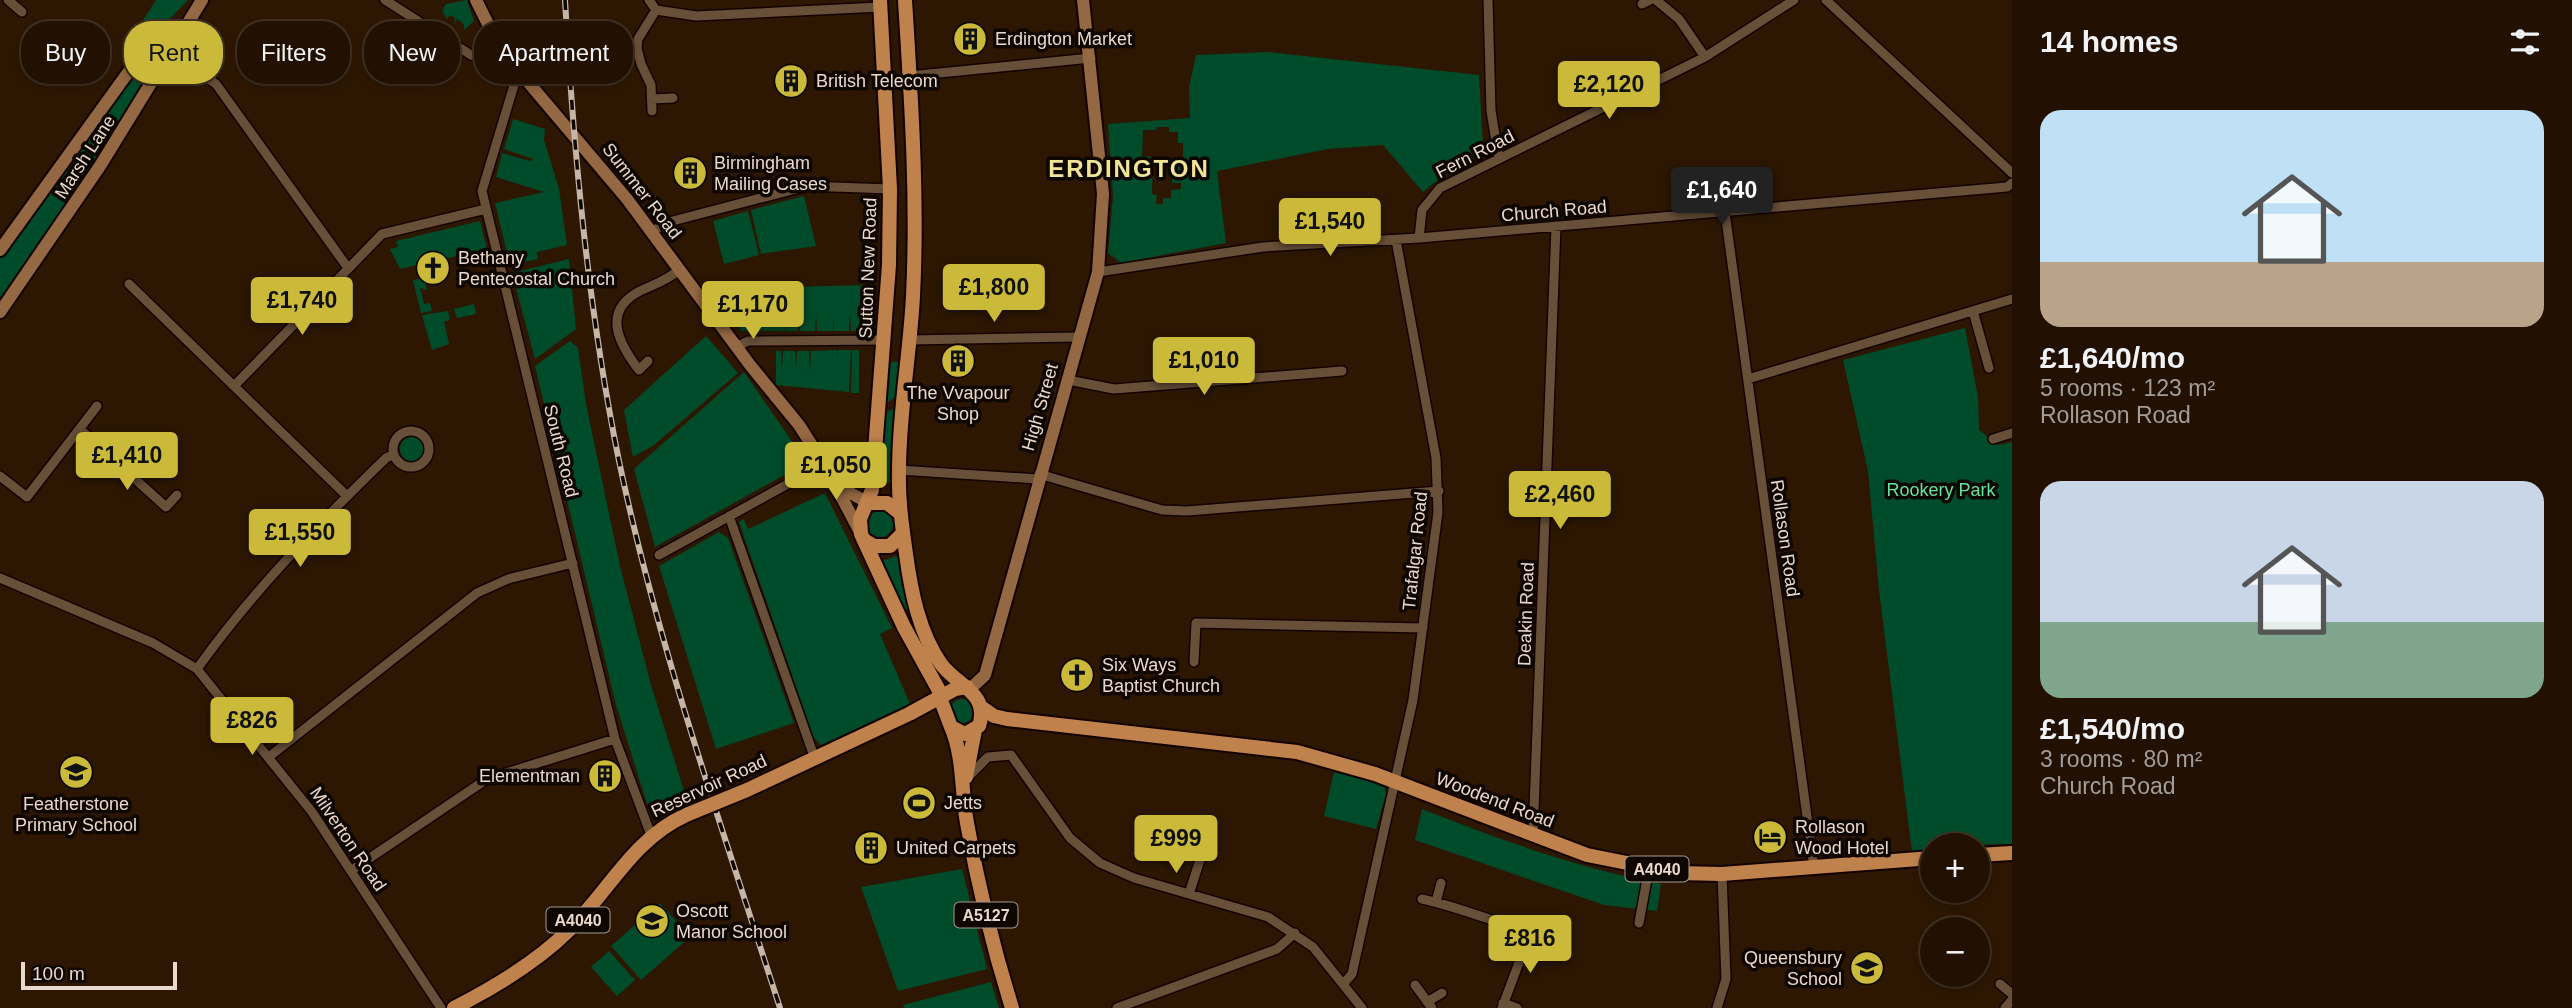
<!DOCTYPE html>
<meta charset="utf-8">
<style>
:root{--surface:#221102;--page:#2a1a0c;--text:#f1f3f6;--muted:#a29d99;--line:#3f3124;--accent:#cbba39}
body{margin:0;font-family:Arial,sans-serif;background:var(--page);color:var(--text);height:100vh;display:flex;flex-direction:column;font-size:26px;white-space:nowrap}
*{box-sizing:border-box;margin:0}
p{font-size:23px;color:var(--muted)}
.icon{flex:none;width:38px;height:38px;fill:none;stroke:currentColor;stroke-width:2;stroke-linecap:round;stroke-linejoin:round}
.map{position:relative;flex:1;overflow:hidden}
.details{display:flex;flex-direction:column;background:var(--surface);width:560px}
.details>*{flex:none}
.banner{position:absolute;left:21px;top:21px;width:665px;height:63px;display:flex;gap:14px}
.controls{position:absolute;left:1920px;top:833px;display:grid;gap:14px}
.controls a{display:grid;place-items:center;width:70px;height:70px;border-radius:50%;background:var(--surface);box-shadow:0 4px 10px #0003,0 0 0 2px var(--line);font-size:35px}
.scale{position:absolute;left:21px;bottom:18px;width:156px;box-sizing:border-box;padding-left:7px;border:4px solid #e8d9cc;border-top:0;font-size:19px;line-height:24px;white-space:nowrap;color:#e8d9cc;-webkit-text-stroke:5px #0e0601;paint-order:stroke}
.price{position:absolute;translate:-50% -60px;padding:0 16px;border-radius:7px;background:var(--accent);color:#111;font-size:23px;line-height:46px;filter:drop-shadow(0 2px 4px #0008)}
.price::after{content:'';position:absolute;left:50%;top:42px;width:21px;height:16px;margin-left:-10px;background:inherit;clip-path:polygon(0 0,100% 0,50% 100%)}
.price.selected{background:#222;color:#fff}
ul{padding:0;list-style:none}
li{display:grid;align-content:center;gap:14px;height:371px;padding:0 28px}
li span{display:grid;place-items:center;height:217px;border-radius:21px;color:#555}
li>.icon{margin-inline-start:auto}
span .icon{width:126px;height:126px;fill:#fffc;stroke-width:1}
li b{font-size:30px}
h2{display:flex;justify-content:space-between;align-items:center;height:84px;padding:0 28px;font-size:30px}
.tag{padding:0 24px;border-radius:28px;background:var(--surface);box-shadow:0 4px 10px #0003,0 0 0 2px var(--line);font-size:24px;line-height:63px}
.tag.selected{background:var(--accent);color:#111}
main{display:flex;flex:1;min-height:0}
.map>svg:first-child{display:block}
.green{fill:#004c2a;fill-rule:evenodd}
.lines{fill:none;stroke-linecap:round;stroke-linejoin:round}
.minor-casing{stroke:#140300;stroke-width:12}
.secondary-casing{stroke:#140300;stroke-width:16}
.primary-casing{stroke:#140300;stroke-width:18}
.minor{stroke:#684f38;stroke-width:9}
.secondary{stroke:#946842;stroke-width:12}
.primary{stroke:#c0824c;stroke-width:14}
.rail-casing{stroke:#c6b6a8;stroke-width:6}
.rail{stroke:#0e0601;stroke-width:3.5;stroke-dasharray:10;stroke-linecap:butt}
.primary-bridge-casing{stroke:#140300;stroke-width:18;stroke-linecap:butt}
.primary-bridge{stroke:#c0824c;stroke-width:14}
.labels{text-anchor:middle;stroke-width:7;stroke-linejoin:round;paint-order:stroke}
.shield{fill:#0e0601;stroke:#a79a8f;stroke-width:2}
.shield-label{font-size:16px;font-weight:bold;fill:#e8d9cc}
.poi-label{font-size:18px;fill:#e8d9cc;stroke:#0e0601;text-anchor:start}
.street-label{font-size:18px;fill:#e8d9cc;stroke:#0e0601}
.park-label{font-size:18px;fill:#64e39c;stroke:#0e0601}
.district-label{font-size:24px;font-weight:bold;letter-spacing:2px;fill:#efe596;stroke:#0e0601}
</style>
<main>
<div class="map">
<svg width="2012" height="1008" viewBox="0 0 2012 1008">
<rect width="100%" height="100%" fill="#2d1703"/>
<path class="green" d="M 156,0 L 188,0 L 154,35 L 140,25 Z
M 467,0 L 474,21 L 464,30 L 464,24 L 457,19 L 454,24 L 455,18 L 450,15 L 447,19 L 442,11 L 446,4 Z
M 135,33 L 147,40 L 127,56 L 122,54 Z
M 1268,52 L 1479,75 L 1483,147 C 1466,166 1442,174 1423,192 L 1383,145 L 1328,149 L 1217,171 L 1226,243 L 1121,263 L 1108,253 L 1113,196 L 1108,124 L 1190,118 L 1189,87 L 1196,55 ZM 1157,127 L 1169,127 L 1169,132 L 1178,132 L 1178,143 L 1183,143 L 1183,158 L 1172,158 L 1172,183 L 1181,183 L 1181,189 L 1171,190 L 1171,198 L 1163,198 L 1163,204 L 1156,204 L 1157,195 L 1152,194 L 1153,157 L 1142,156 L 1143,130 L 1156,130 Z
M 154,56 L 158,61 L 51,231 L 0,301 L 0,257 L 43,201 L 129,76 Z
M 513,119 L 545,129 L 544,140 L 559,189 L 567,245 L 537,252 L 538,259 L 510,265 L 495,203 L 544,192 L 496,177 L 502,153 L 529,161 L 533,159 L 504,149 Z
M 804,196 L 816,246 L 761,254 L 751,210 Z
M 748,211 L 759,255 L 724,264 L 713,221 Z
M 480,221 L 487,249 L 400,269 L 390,249 L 398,247 L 396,241 Z
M 569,259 L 576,329 L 535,359 L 512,273 Z
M 424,278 L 427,290 L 420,288 L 424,304 L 430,303 L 432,311 L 421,313 L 413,280 Z
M 868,285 L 866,331 L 851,331 L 850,313 L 849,331 L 834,331 L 833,317 L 833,331 L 817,331 L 816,313 L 815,331 L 800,331 L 799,313 L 798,331 L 786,331 L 786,313 L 785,331 L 759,331 L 759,313 L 757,331 L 740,331 L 740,298 L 749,288 Z
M 474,304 L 476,314 L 457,318 L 454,309 Z
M 448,311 L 450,320 L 444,322 L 449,344 L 432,350 L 422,315 Z
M 1965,328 L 1978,397 L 1979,430 L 1998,445 L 2012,442 L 2012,844 L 1932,845 L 1932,850 L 1912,852 L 1879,590 L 1868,471 L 1843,360 Z
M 706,336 L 738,373 L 654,445 L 633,457 L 624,410 Z
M 570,341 L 578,348 L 586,404 L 620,566 L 651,685 L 685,794 L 648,807 L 616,705 L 535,366 Z
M 837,350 L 838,357 L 838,350 L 851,350 L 849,392 L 776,385 L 776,351 L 781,351 L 782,369 L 783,351 L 795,351 L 796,370 L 797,351 L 809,351 L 810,370 L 811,351 Z
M 852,350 L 859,350 L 859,393 L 851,393 Z
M 890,362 L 901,362 L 897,396 L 885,404 Z
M 744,372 L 805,460 L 804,464 L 655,547 L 634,469 Z
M 897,406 L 893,483 L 878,482 L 884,414 Z
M400 449a12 12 0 1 1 24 0a12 12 0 1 1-24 0Z
M 825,493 L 892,628 L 880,634 L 910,704 L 821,745 L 814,738 L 739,522 L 744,519 L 748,529 Z
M867 524a13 13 0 1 1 26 0a13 13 0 1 1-26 0Z
M 719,532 L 728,538 L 794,723 L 716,749 L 659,566 Z
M 896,556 L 900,559 L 909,608 L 903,610 L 882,561 Z
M950 711a12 12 0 1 1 24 0a12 12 0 1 1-24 0Z
M 1334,772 L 1384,785 L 1386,794 L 1376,829 L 1324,816 Z
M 1422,809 C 1503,841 1575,867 1661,884 L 1657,911 L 1604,905 L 1415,840 Z
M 962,869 L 987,969 L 898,991 L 861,887 Z
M 660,903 L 690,937 L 641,980 L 611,946 Z
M 609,951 L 635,980 L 617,996 L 591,967 Z
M 991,982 L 999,1008 L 904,1008 L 903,1005 Z"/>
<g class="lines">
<g class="minor-casing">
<path id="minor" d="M 8,0 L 22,12
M 385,0 L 471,55 L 484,58 L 501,50
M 649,0 L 656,10 L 696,16 L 880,7
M 1488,0 L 1491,111 L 1499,159
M 1656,0 L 1679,19 L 1705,57
M 1826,0 L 2012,173
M 1642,4 L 1650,0
M 170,53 L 216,84 L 348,268
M 518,72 L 482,191 L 615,739 L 651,835
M 909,76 L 1091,58
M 652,99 L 673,98
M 652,111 L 651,85 L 641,64 L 637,48 L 638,39 L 656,10
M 1725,212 L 1814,868
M 652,232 L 665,223 L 807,186 L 890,189
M 1419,238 L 1422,210 L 1440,188 L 1705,57 L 1794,0
M 1098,272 L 1263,247 L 1419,238 L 2007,187 L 2012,183
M 129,284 L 347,496
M 1973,311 L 1989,368
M 910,340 L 1078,337
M 736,347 L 748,341 L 885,340
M 648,361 L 639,370 C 619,344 601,311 640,291 C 655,284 666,281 679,270
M 1748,379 L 2012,299
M 1068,380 L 1114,389 L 1342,371
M 235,385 L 382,234 L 486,209
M 80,429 L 166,507 L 177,495
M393 449a18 18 0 1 1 36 0a18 18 0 1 1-36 0Z
M 1993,439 L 2012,433
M 899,470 L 1038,479
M 1039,474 L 1162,510 L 1187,511 L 1439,491
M 0,476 L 27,497 L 97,406
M 729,516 L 815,759
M 659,555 L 824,464
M 0,578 L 153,643 L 197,669 L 312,812 L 441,1008
M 1194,662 L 1196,623 L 1423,628
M 197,669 C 252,592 319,523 386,458 L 394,454
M 270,756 L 477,593 L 508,579 L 573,563
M 967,778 L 988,757 L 1011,755 L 1070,838 L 1100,863 L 1134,878 L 1268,917 L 1313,947 L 1362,1008
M 1533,836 L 1556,226
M 352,870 L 487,779 L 615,739
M 1189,894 L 1207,838
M 1422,899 C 1464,908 1503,926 1544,936
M 1436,902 L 1441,883
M 1639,923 L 1649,868
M 1345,982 L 1352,974 L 1413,700 L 1438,512 L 1436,458 L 1396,240
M 2000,984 L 2012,994
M 1415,985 L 1432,1008
M 1427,1002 L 1442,993
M 1503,1003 L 1517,1008
M 1117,1008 L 1277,949 L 1295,933
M 1502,1008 L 1530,933
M 1717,1008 L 1726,979 L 1722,874
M 2005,1008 L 2012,1000"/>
</g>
<g class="secondary-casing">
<path id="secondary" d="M 476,0 L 501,50 L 627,199 L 750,365 L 799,425 L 827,469 L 852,494 L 869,503
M 0,250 L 132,67 L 182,27
M 0,312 L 100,166 L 202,0
M 832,479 L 861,534
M 970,689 L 985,675 L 1098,272 L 1103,194 L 1083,0"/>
</g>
<g class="primary-casing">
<path id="primary" d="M 880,0 L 890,189 L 889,265 L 872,490 L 860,519 L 861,534 L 904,627 L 942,696
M 905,0 C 911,98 918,197 913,296 C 910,354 899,412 899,470 C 898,498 902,526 906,554 C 911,591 919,633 941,664 C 957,686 990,693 979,726 L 965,734 L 951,727 L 940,698
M 869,503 L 887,503 L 901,514
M 864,540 L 874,546 L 890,546 L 903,533
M 981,707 L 994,716 L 1007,719 L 1297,752 L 1375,774 L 1587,855 L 1677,873 L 1722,874 L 1932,858
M 951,727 C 964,757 961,791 967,823 C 978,886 993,947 1012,1008
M 966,777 L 975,730
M 747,790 L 909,714 L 955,689 L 967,687
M 1978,855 L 2012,853
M 454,1008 C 495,987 537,962 569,930 C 609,891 633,839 686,815"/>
</g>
<use href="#minor" class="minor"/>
<use href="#secondary" class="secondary"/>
<use href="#primary" class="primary"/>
<g class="rail-casing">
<path id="rail" d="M 565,0 C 574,155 588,309 619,461 C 658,647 722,827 780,1008"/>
</g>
<use href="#rail" class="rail"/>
<g class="primary-bridge-casing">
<path id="primary-bridge" d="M 686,815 L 747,790"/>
</g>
<use href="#primary-bridge" class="primary-bridge"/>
</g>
<defs>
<g id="building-disc" transform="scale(1.75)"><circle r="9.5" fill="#cbba39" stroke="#0e0601"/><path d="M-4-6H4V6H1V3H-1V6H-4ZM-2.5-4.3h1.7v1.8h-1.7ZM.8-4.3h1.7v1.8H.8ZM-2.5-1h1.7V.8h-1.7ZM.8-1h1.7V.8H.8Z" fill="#111"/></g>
<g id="church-disc" transform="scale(1.75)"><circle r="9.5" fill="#cbba39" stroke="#0e0601"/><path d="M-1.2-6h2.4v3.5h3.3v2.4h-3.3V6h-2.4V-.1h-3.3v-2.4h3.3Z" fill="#111"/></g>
<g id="school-disc" transform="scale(1.75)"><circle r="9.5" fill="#cbba39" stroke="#0e0601"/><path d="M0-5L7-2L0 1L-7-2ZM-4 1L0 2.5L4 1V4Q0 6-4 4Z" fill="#111"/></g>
<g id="stadium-disc" transform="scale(1.75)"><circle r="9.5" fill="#cbba39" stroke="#0e0601"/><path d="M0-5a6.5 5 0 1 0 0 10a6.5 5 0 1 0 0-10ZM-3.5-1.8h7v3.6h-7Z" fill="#111"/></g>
<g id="hotel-disc" transform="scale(1.75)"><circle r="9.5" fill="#cbba39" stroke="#0e0601"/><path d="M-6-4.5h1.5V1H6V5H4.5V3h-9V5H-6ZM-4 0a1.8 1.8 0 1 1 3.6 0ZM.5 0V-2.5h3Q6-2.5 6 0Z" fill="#111"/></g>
</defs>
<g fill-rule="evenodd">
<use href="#building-disc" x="970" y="39"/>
<use href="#building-disc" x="791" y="81"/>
<use href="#building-disc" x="690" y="173"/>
<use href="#church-disc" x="433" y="268"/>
<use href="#building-disc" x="958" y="361"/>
<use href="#church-disc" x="1077" y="675"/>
<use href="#school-disc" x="76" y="772"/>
<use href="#building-disc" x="605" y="776"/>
<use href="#stadium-disc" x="919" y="803"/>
<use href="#hotel-disc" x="1770" y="837"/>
<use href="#building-disc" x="871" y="848"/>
<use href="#school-disc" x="652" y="921"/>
<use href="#school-disc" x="1867" y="968"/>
</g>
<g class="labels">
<g class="shield">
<rect x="1625.5" y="856.5" width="63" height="25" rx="5"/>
<rect x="954.5" y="902.5" width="63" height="25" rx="5"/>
<rect x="546.5" y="907.5" width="63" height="25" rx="5"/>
</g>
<g class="shield-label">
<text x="1657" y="875">A4040</text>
<text x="986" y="921">A5127</text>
<text x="578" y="926">A4040</text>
</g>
<g class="poi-label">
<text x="995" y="45">Erdington Market</text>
<text x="816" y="87">British Telecom</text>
<text x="714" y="169">Birmingham<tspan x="714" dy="21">Mailing Cases</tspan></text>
<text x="458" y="264">Bethany<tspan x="458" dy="21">Pentecostal Church</tspan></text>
<text x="958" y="399" text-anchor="middle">The Vvapour<tspan x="958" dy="21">Shop</tspan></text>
<text x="1102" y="671">Six Ways<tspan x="1102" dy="21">Baptist Church</tspan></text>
<text x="580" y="782" text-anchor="end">Elementman</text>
<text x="944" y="809">Jetts</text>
<text x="76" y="810" text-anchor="middle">Featherstone<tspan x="76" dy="21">Primary School</tspan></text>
<text x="1795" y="833">Rollason<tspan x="1795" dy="21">Wood Hotel</tspan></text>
<text x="896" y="854">United Carpets</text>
<text x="676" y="917">Oscott<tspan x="676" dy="21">Manor School</tspan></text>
<text x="1842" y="964" text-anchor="end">Queensbury<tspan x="1842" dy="21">School</tspan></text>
</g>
<g class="street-label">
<text transform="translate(1475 154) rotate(-27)" y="6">Fern Road</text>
<text transform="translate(85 157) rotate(-57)" y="6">Marsh Lane</text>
<text transform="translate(642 191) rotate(52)" y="6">Summer Road</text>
<text transform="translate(1554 211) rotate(-5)" y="6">Church Road</text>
<text transform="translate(868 268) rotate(-88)" y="6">Sutton New Road</text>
<text transform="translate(1040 407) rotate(-74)" y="6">High Street</text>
<text transform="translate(561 451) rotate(76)" y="6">South Road</text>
<text transform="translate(1785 538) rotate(82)" y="6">Rollason Road</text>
<text transform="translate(1415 551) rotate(-84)" y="6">Trafalgar Road</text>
<text transform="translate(1526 614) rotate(-88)" y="6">Deakin Road</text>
<text transform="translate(709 786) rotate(-25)" y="6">Reservoir Road</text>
<text transform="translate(1495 800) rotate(21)" y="6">Woodend Road</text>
<text transform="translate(348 839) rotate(56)" y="6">Milverton Road</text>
</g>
<g class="park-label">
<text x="1941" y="496">Rookery Park</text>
</g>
<g class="district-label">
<text x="1129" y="177">ERDINGTON</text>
</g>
</g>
</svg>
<div class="controls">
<a>+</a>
<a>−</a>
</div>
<div class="scale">100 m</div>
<b class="price" style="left:1609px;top:121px">£2,120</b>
<b class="price selected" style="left:1722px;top:227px">£1,640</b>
<b class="price" style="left:1330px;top:258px">£1,540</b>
<b class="price" style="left:994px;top:324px">£1,800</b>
<b class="price" style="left:302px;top:337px">£1,740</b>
<b class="price" style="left:753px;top:341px">£1,170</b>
<b class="price" style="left:1204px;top:397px">£1,010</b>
<b class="price" style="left:127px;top:492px">£1,410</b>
<b class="price" style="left:836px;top:502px">£1,050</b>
<b class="price" style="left:1560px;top:531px">£2,460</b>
<b class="price" style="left:300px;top:569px">£1,550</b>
<b class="price" style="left:252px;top:757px">£826</b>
<b class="price" style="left:1176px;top:875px">£999</b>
<b class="price" style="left:1530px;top:975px">£816</b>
<div class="banner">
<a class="tag">Buy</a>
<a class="tag selected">Rent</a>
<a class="tag">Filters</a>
<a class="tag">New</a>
<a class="tag">Apartment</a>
</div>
</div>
<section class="details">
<h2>14 homes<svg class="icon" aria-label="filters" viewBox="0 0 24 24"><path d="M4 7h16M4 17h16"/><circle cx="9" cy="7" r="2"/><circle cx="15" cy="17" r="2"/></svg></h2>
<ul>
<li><span style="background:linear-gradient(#bfe0f5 70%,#b9a48a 0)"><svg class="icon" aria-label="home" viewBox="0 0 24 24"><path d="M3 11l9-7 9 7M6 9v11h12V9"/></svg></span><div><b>£1,640/mo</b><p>5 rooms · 123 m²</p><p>Rollason Road</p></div></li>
<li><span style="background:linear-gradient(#c9d6e8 65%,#7fa58c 0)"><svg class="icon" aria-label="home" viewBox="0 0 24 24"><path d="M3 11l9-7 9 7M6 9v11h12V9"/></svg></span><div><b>£1,540/mo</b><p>3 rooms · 80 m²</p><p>Church Road</p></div></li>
</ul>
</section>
</main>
